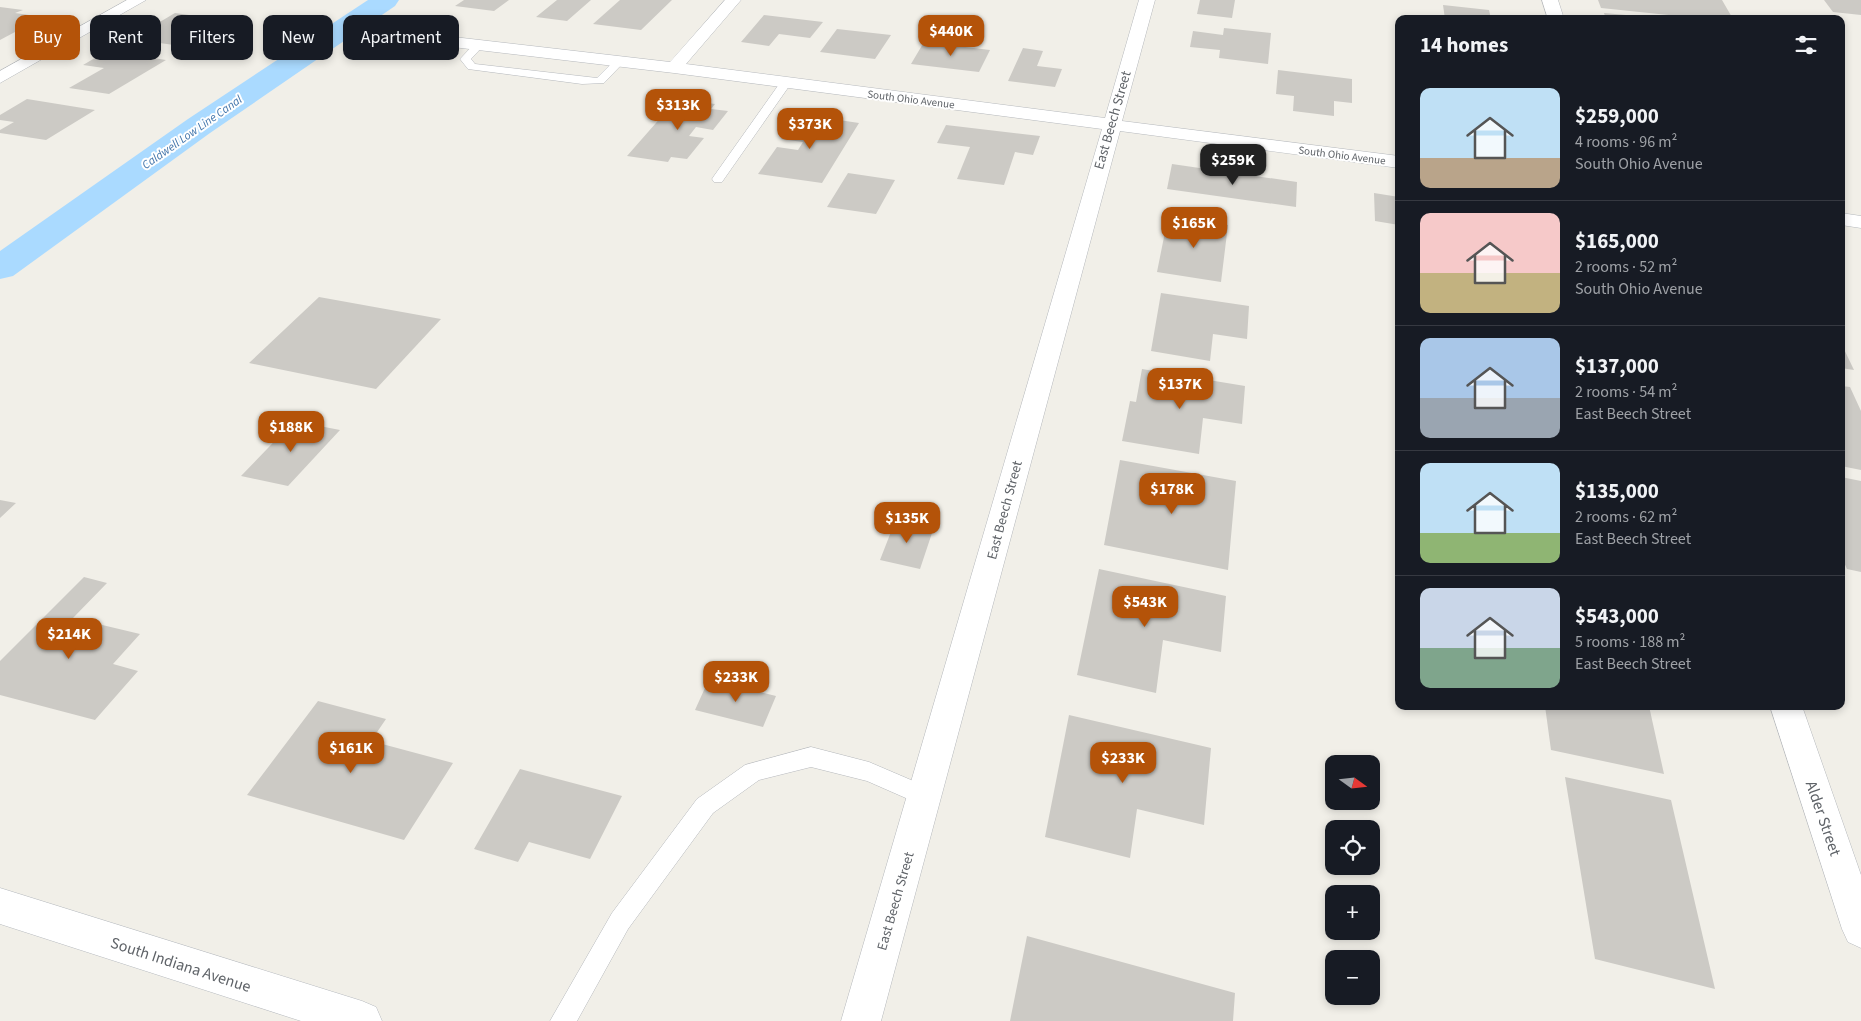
<!DOCTYPE html>
<meta charset="utf-8">
<style>
:root{--surface:#171b24;--page:#242831;--text:#f1f3f6;--muted:#9ea1a6;--line:#363941;--accent:#b45309}
body{margin:0;font-family:"Source Sans 3",sans-serif;background:var(--page);color:var(--text);height:100vh;display:flex;flex-direction:column;font-size:19px;white-space:nowrap}
*{box-sizing:border-box;margin:0}
p{font-size:16px;color:var(--muted)}
.icon{flex:none;width:28px;height:28px;fill:none;stroke:currentColor;stroke-width:2;stroke-linecap:round;stroke-linejoin:round}
.map{position:relative;flex:1;overflow:hidden}
.side{position:absolute;left:1395px;top:15px;width:450px;height:695px;display:flex;flex-direction:column;background:var(--surface);border-radius:10px;box-shadow:0 2px 8px #0003}
.side>*{flex:none}
.guide{position:absolute;left:15px;top:15px;width:475px;height:45px;display:flex;gap:10px}
.needle{width:32px;rotate:105deg}
.tools{position:absolute;left:1325px;top:755px;display:grid;gap:10px}
.tools a{display:grid;place-items:center;width:55px;height:55px;border-radius:10px;background:var(--surface);box-shadow:0 2px 8px #0003;font-size:25px}
.price{position:absolute;translate:-50% -42px;padding:0 11px;border-radius:10px;background:var(--accent);color:#fff;font-size:16px;line-height:32px;filter:drop-shadow(0 1px 2px #0008)}
.price::after{content:'';position:absolute;left:50%;top:30px;width:15px;height:11px;margin-left:-8px;background:inherit;clip-path:polygon(0 0,100% 0,50% 100%)}
.price.selected{background:#222;color:#fff}
ul{padding:0;list-style:none}
li{display:flex;align-items:center;gap:15px;height:125px;padding:0 25px}
li+li{border-top:1px solid var(--line)}
li span{display:grid;place-items:center;flex:none;width:140px;height:100px;border-radius:10px;color:#555}
li>.icon{margin-inline-start:auto}
span .icon{width:60px;height:60px;fill:#fffc;stroke-width:1}
li b{font-size:21px}
h2{display:flex;justify-content:space-between;align-items:center;height:60px;padding:0 25px;font-size:21px}
.pill{padding:0 18px;border-radius:10px;background:var(--surface);box-shadow:0 2px 8px #0003;font-size:18px;line-height:45px}
.pill.selected{background:var(--accent);color:#fff}
.map>svg:first-child{display:block}
.lines{fill:none;stroke-linecap:round;stroke-linejoin:round}
.canal{fill:#aadaff;fill-rule:evenodd}
.building{fill:#cccac5}
.service-casing{stroke:#b5b8bc;stroke-width:1}
.minor-casing{stroke:#b5b8bc;stroke-width:1}
.secondary-casing{stroke:#b6babf;stroke-width:1}
.service{fill:#fff;fill-rule:evenodd}
.minor{fill:#fff;fill-rule:evenodd}
.secondary{fill:#fff;fill-rule:evenodd}
.labels{text-anchor:middle;stroke-width:4;stroke-linejoin:round;paint-order:stroke}
.far-street-label{font-size:11px;fill:#5f6368;stroke:#fff}
.far-water-label{font-size:12px;font-style:italic;fill:#4174aa;stroke:#fff}
.street-label{font-size:14px;fill:#5f6368;stroke:#fff}
.near-street-label{font-size:16px;fill:#5f6368;stroke:#fff}
</style>
<div class="map">
<svg width="1861" height="1021" viewBox="0 0 1861 1021">
<rect width="100%" height="100%" fill="#f1efe8"/>
<g class="lines">
<path class="canal" d="M 368,0 L 399,0 L 395,6 L 210,133 L 13,276 L 0,279 L 0,251 L 188,119 Z"/>
</g>
<path class="building" d="M 464,0 L 509,0 L 494,11 L 455,6 Z
M 557,0 L 591,0 L 567,21 L 536,17 Z
M 620,0 L 672,0 L 641,30 L 593,24 Z
M 1200,0 L 1235,0 L 1232,18 L 1197,14 Z
M 1598,0 L 1722,0 L 1733,19 L 1707,19 L 1601,8 Z
M 1824,0 L 1861,0 L 1861,15 L 1833,12 Z
M 1443,5 L 1489,10 L 1491,19 L 1445,19 Z
M 0,7 L 23,10 L 15,13 L 43,17 L 0,40 Z
M 175,13 L 217,19 L 174,45 L 131,39 Z
M 1604,13 L 1648,17 L 1648,19 L 1606,19 Z
M 764,15 L 823,22 L 810,38 L 779,34 L 769,46 L 741,42 Z
M 1224,28 L 1271,33 L 1268,64 L 1219,58 L 1220,50 L 1190,47 L 1193,31 L 1223,35 Z
M 837,29 L 891,35 L 875,59 L 820,52 Z
M 924,42 L 990,50 L 979,72 L 911,64 Z
M 112,48 L 140,52 L 135,55 L 166,60 L 109,94 L 69,88 L 104,68 L 83,65 Z
M 1023,48 L 1043,51 L 1037,66 L 1062,69 L 1055,87 L 1008,81 Z
M 1278,70 L 1352,79 L 1352,103 L 1334,101 L 1334,116 L 1293,111 L 1294,96 L 1276,94 Z
M 27,99 L 95,110 L 46,140 L 0,133 L 0,130 L 14,122 L 0,120 L 0,115 Z
M 677,99 L 715,104 L 711,109 L 728,111 L 713,130 L 696,127 L 689,136 L 704,138 L 687,159 L 671,157 L 668,162 L 627,156 Z
M 819,117 L 859,123 L 822,183 L 758,174 L 777,147 L 798,150 L 803,142 L 781,139 L 795,120 L 816,123 Z
M 946,125 L 1040,136 L 1033,155 L 1015,152 L 1004,185 L 957,179 L 970,147 L 937,143 Z
M 1172,164 L 1297,182 L 1296,207 L 1167,189 Z
M 848,173 L 895,180 L 876,214 L 827,207 Z
M 1374,193 L 1399,197 L 1399,225 L 1375,221 Z
M 1168,217 L 1228,225 L 1221,282 L 1157,272 Z
M 1161,293 L 1249,306 L 1247,339 L 1213,334 L 1210,361 L 1151,351 Z
M 319,297 L 441,319 L 376,389 L 249,363 Z
M 1841,343 L 1854,370 L 1841,368 Z
M 1142,369 L 1245,386 L 1242,424 L 1203,418 L 1199,454 L 1122,441 L 1130,401 L 1136,402 Z
M 1841,386 L 1850,387 L 1861,411 L 1861,470 L 1841,466 Z
M 294,421 L 340,430 L 288,486 L 241,476 Z
M 1120,460 L 1236,481 L 1228,570 L 1104,545 Z
M 1841,477 L 1861,481 L 1861,572 L 1847,569 L 1841,556 Z
M 0,500 L 16,503 L 0,518 Z
M 896,519 L 934,527 L 920,569 L 880,560 Z
M 1099,569 L 1226,596 L 1221,652 L 1163,640 L 1156,693 L 1077,675 Z
M 84,577 L 107,583 L 73,618 L 140,634 L 113,664 L 138,671 L 95,720 L 0,695 L 0,661 Z
M 709,679 L 776,696 L 763,727 L 695,710 Z
M 318,701 L 386,719 L 371,741 L 453,763 L 404,840 L 247,795 Z
M 1545,706 L 1649,706 L 1664,774 L 1551,750 Z
M 1069,715 L 1211,748 L 1204,825 L 1137,809 L 1130,858 L 1045,837 Z
M 520,769 L 622,796 L 590,859 L 529,842 L 518,862 L 474,849 Z
M 1565,777 L 1671,800 L 1715,989 L 1595,959 Z
M 1027,936 L 1235,993 L 1233,1021 L 1010,1021 Z"/>
<g class="lines">
<g class="service-casing">
<path id="service" d="M 479,42 L 484,45 L 471,59 L 475,64 L 597,78 L 616,59 L 620,58 L 625,61 L 604,83 L 582,84 L 468,69 L 460,59 L 475,43 Z
M 786,79 L 792,82 L 722,182 L 714,182 L 712,179 L 714,176 L 782,80 Z
M 811,747 L 869,762 L 932,789 L 935,796 L 932,803 L 924,806 L 867,781 L 811,767 L 759,780 L 713,813 L 628,929 L 577,1021 L 550,1021 L 612,913 L 697,799 L 745,765 Z"/>
</g>
<g class="minor-casing">
<path id="minor" d="M 127,0 L 146,0 L 0,83 L 0,71 Z
M 725,0 L 741,0 L 686,64 L 1105,118 L 1139,0 L 1155,0 L 1122,121 L 1399,156 L 1399,168 L 1120,131 L 881,1021 L 841,1021 L 1102,129 L 674,73 L 393,40 L 385,35 L 393,30 L 670,62 Z
M 1542,0 L 1558,0 L 1564,19 L 1548,19 Z
M 1841,213 L 1861,216 L 1861,228 L 1841,225 Z
M 1770,706 L 1802,706 L 1861,875 L 1861,948 L 1848,942 L 1842,929 Z"/>
</g>
<g class="secondary-casing">
<path id="secondary" d="M 0,888 L 362,1001 L 376,1007 L 382,1021 L 301,1021 L 0,924 Z"/>
</g>
<use href="#service" class="service"/>
<use href="#minor" class="minor"/>
<use href="#secondary" class="secondary"/>
</g>
<g class="labels">
<g class="far-street-label">
<text transform="translate(911 99) rotate(7)" y="4">South Ohio Avenue</text>
<text transform="translate(1342 155) rotate(7)" y="4">South Ohio Avenue</text>
</g>
<g class="far-water-label">
<text transform="translate(192 132) rotate(-35)" y="4">Caldwell Low Line Canal</text>
</g>
<g class="street-label">
<text transform="translate(1112 120) rotate(-74)" y="5">East Beech Street</text>
<text transform="translate(1004 510) rotate(-75)" y="5">East Beech Street</text>
<text transform="translate(895 901) rotate(-74)" y="5">East Beech Street</text>
</g>
<g class="near-street-label">
<text transform="translate(1824 818) rotate(71)" y="6">Alder Street</text>
<text transform="translate(181 964) rotate(18)" y="6">South Indiana Avenue</text>
</g>
</g>
</svg>
<div class="tools">
<a><svg class="needle" viewBox="-14 -14 28 28"><path d="M0-13l5 13h-10z" fill="#e53935"/><path d="M0 13l5-13h-10z" fill="#9ea1a6"/></svg></a>
<a><svg class="icon" aria-label="locate" viewBox="0 0 24 24"><circle cx="12" cy="12" r="6"/><path d="M12 2v4M12 18v4M2 12h4M18 12h4"/></svg></a>
<a>+</a>
<a>−</a>
</div>
<b class="price" style="left:951px;top:57px">$440K</b>
<b class="price" style="left:678px;top:131px">$313K</b>
<b class="price" style="left:810px;top:150px">$373K</b>
<b class="price selected" style="left:1233px;top:186px">$259K</b>
<b class="price" style="left:1194px;top:249px">$165K</b>
<b class="price" style="left:1180px;top:410px">$137K</b>
<b class="price" style="left:291px;top:453px">$188K</b>
<b class="price" style="left:1172px;top:515px">$178K</b>
<b class="price" style="left:907px;top:544px">$135K</b>
<b class="price" style="left:1145px;top:628px">$543K</b>
<b class="price" style="left:69px;top:660px">$214K</b>
<b class="price" style="left:736px;top:703px">$233K</b>
<b class="price" style="left:351px;top:774px">$161K</b>
<b class="price" style="left:1123px;top:784px">$233K</b>
<div class="guide">
<a class="pill selected">Buy</a>
<a class="pill">Rent</a>
<a class="pill">Filters</a>
<a class="pill">New</a>
<a class="pill">Apartment</a>
</div>
<section class="side">
<h2>14 homes<svg class="icon" aria-label="filters" viewBox="0 0 24 24"><path d="M4 7h16M4 17h16"/><circle cx="9" cy="7" r="2"/><circle cx="15" cy="17" r="2"/></svg></h2>
<ul>
<li><span style="background:linear-gradient(#bfe0f5 70%,#b9a48a 0)"><svg class="icon" aria-label="home" viewBox="0 0 24 24"><path d="M3 11l9-7 9 7M6 9v11h12V9"/></svg></span><div><b>$259,000</b><p>4 rooms · 96 m²</p><p>South Ohio Avenue</p></div></li>
<li><span style="background:linear-gradient(#f6c9c9 60%,#c2b280 0)"><svg class="icon" aria-label="home" viewBox="0 0 24 24"><path d="M3 11l9-7 9 7M6 9v11h12V9"/></svg></span><div><b>$165,000</b><p>2 rooms · 52 m²</p><p>South Ohio Avenue</p></div></li>
<li><span style="background:linear-gradient(#a9c7e8 60%,#9aa5b1 0)"><svg class="icon" aria-label="home" viewBox="0 0 24 24"><path d="M3 11l9-7 9 7M6 9v11h12V9"/></svg></span><div><b>$137,000</b><p>2 rooms · 54 m²</p><p>East Beech Street</p></div></li>
<li><span style="background:linear-gradient(#bfe0f5 70%,#8fb573 0)"><svg class="icon" aria-label="home" viewBox="0 0 24 24"><path d="M3 11l9-7 9 7M6 9v11h12V9"/></svg></span><div><b>$135,000</b><p>2 rooms · 62 m²</p><p>East Beech Street</p></div></li>
<li><span style="background:linear-gradient(#c9d6e8 60%,#7fa58c 0)"><svg class="icon" aria-label="home" viewBox="0 0 24 24"><path d="M3 11l9-7 9 7M6 9v11h12V9"/></svg></span><div><b>$543,000</b><p>5 rooms · 188 m²</p><p>East Beech Street</p></div></li>
</ul>
</section>
</div>
